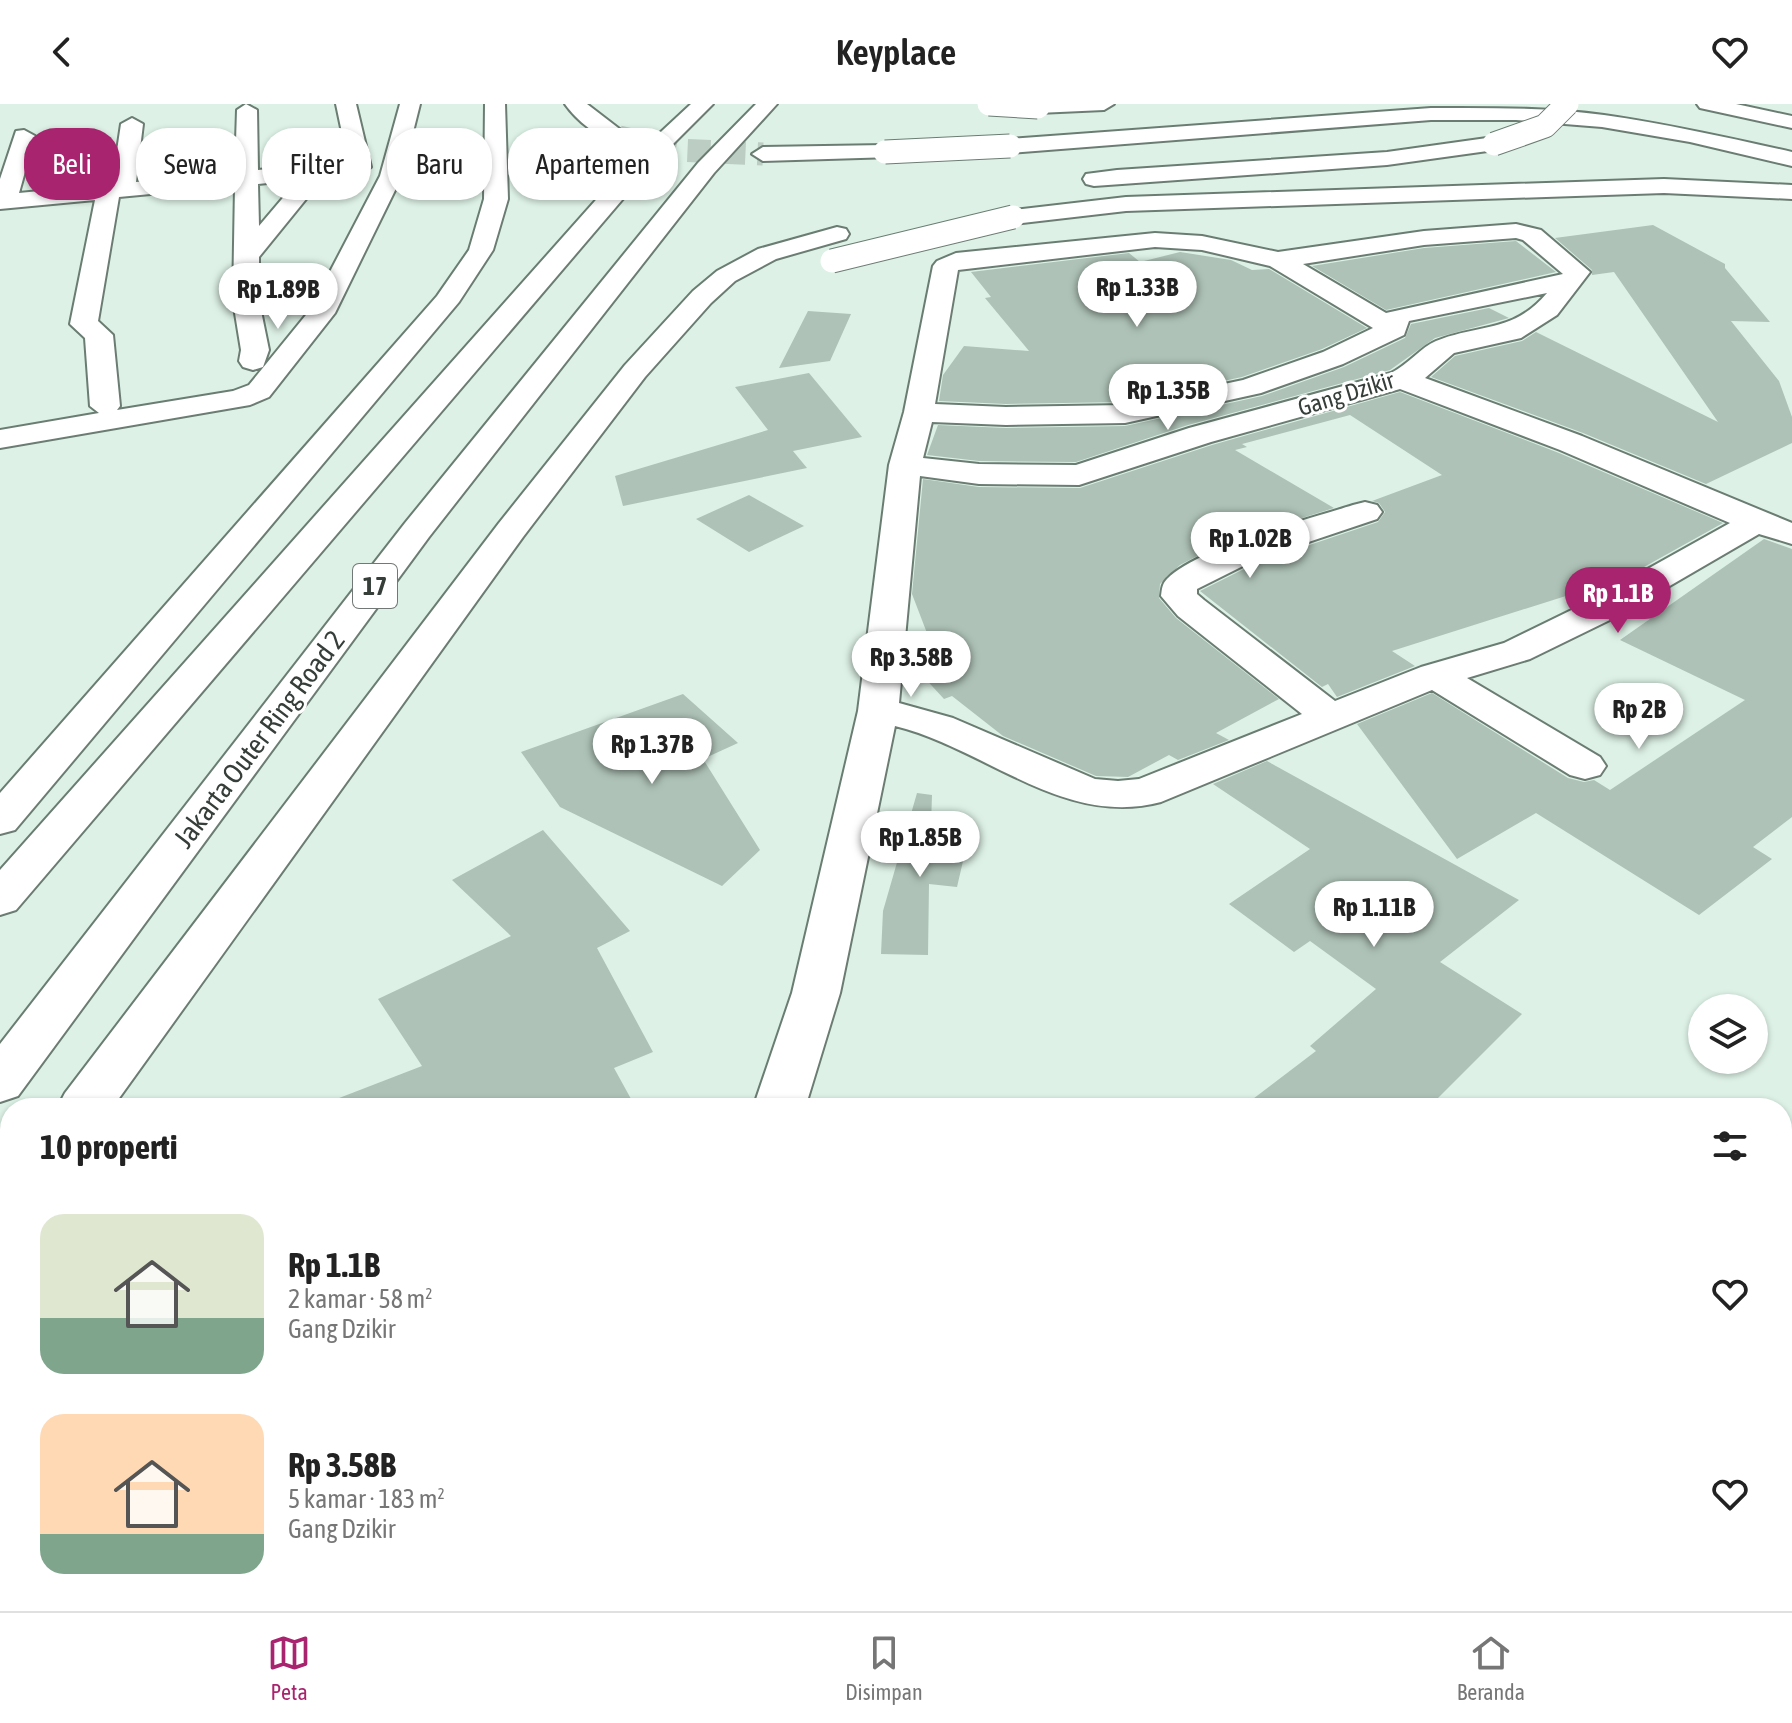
<!DOCTYPE html>
<html lang="id">
<meta charset="utf-8">
<style>
:root{--surface:#fff;--page:#f2f2f2;--text:#222;--muted:#767676;--line:#e0e0e0;--accent:#a9246f}
body{margin:0;font-family:"Asap Condensed",sans-serif;background:var(--page);color:var(--text);height:100vh;display:flex;flex-direction:column;font-size:30px;white-space:nowrap}
*{box-sizing:border-box;margin:0}
p{font-size:26px;color:var(--muted)}
.icon{flex:none;width:44px;height:44px;fill:none;stroke:currentColor;stroke-width:2;stroke-linecap:round;stroke-linejoin:round}
.map{position:relative;flex:1;overflow:hidden}
.details{position:absolute;left:0px;top:994px;width:1792px;height:514px;display:flex;flex-direction:column;background:var(--surface);border-radius:32px 32px 0 0;box-shadow:0 2px 6px #0004}
.details>*{flex:none}
.guide{position:absolute;left:24px;top:24px;width:800px;height:72px;display:flex;gap:16px}
.controls{position:absolute;left:1688px;top:890px;display:grid;gap:16px}
.controls a{display:grid;place-items:center;width:80px;height:80px;border-radius:50%;background:var(--surface);box-shadow:0 2px 6px #0004;font-size:40px}
.price{position:absolute;translate:-50% -68px;padding:0 18px;border-radius:28px;background:#fff;color:#222;font-size:26px;line-height:52px;filter:drop-shadow(0 2px 4px #0008)}
.price::after{content:'';position:absolute;left:50%;top:48px;width:24px;height:18px;margin-left:-12px;background:inherit;clip-path:polygon(0 0,100% 0,50% 100%)}
.price.selected{background:var(--accent);color:#fff}
ul{padding:0;list-style:none}
li{display:flex;align-items:center;gap:24px;height:200px;padding:0 40px}
li span{display:grid;place-items:center;flex:none;width:224px;height:160px;border-radius:24px;color:#555}
li>.icon{margin-inline-start:auto}
span .icon{width:96px;height:96px;fill:#fffc;stroke-width:1}
li b{font-size:34px}
h2{display:flex;justify-content:space-between;align-items:center;height:96px;padding:0 40px;font-size:34px}
.pill{padding:0 28px;border-radius:32px;background:var(--surface);box-shadow:0 2px 6px #0004;font-size:28px;line-height:72px}
.pill.selected{background:var(--accent);color:#fff}
header{display:flex;justify-content:space-between;align-items:center;height:104px;padding:0 40px;background:var(--surface);font-size:36px;font-weight:600}
.tab-bar{display:flex;justify-content:space-around;align-items:center;height:112px;border-top:2px solid var(--line);background:var(--surface);font-size:22px;color:var(--muted)}
.tab-bar a{display:grid;justify-items:center;gap:4px}
.tab-bar .selected{color:var(--accent)}
.map>svg:first-child{display:block}
.building{fill:#aec2b7}
.lines{fill:none;stroke-linecap:round;stroke-linejoin:round}
.highway-tunnel{stroke:#bccdc4;stroke-width:23;stroke-dasharray:23 12;stroke-linecap:butt}
.street-casing{stroke:#6b7d73;stroke-width:4}
.highway-casing{stroke:#6b7d73;stroke-width:4}
.street{fill:#fff;fill-rule:evenodd}
.highway{fill:#fff;fill-rule:evenodd}
.highway-bridge-casing{stroke:#6b7d73;stroke-width:25;stroke-linecap:butt}
.highway-bridge{stroke:#fff;stroke-width:23}
.labels{text-anchor:middle;stroke-width:6;stroke-linejoin:round;paint-order:stroke}
.far-street-label{font-size:24px;fill:#363e3a;stroke:#fff}
.shield{fill:#fff;stroke:#727875;stroke-width:2}
.shield-label{font-size:26px;font-weight:bold;fill:#363e3a}
.street-label{font-size:28px;fill:#363e3a;stroke:#fff}
</style>
<header><svg class="icon" aria-label="back" viewBox="0 0 24 24"><path d="M15 5l-7 7 7 7"/></svg>Keyplace<svg class="icon" aria-label="heart" viewBox="0 0 24 24"><path d="M12 20l-8-8c-3-5 5-10 8-4 3-6 11-1 8 4z"/></svg></header>
<div class="map">
<svg width="1792" height="1507" viewBox="0 0 1792 1507">
<rect width="100%" height="100%" fill="#ddf1e6"/>
<path class="building" d="M 1653,121 L 1725,160 L 1725,164 L 1770,218 L 1731,217 L 1779,277 L 1792,313 L 1792,339 L 1706,380 L 1583,329 L 1431,273 L 1455,252 L 1522,237 L 1536,228 L 1718,318 L 1614,168 L 1592,171 L 1592,166 L 1555,134 Z
M 1516,137 L 1556,168 L 1386,206 L 1312,162 L 1424,144 Z
M 1180,148 L 1231,156 L 1252,166 L 1269,165 L 1367,224 L 1322,245 L 1242,273 L 1125,298 L 1006,300 L 939,297 L 943,271 L 964,242 L 1029,247 L 985,194 L 991,193 L 971,168 L 1129,149 L 1140,158 Z
M 1489,204 L 1509,214 L 1435,234 L 1390,266 L 1188,321 L 1076,358 L 979,357 L 927,351 L 938,321 L 1006,324 L 1125,322 L 1262,292 L 1344,263 L 1405,234 L 1411,220 Z
M 808,207 L 851,210 L 830,257 L 779,264 Z
M 809,269 L 862,333 L 793,347 L 807,364 L 623,402 L 615,372 L 768,326 L 735,283 Z
M 1400,288 L 1559,349 L 1723,419 L 1626,473 L 1392,547 L 1415,562 L 1337,593 L 1328,580 L 1322,583 L 1200,487 L 1256,459 L 1378,418 L 1385,408 L 1379,399 L 1372,397 L 1442,371 L 1350,311 L 1242,340 L 1247,343 L 1235,346 L 1334,404 L 1254,429 L 1201,450 L 1180,461 L 1160,480 L 1159,494 L 1176,514 L 1279,595 L 1216,629 L 1229,636 L 1178,656 L 1169,651 L 1128,673 L 1096,672 L 1003,632 L 952,592 L 944,595 L 910,558 L 935,550 L 912,490 L 923,375 L 979,383 L 1080,384 L 1212,341 Z
M 749,391 L 804,422 L 749,448 L 696,415 Z
M 1764,435 L 1792,445 L 1792,713 L 1753,743 L 1772,755 L 1699,811 L 1536,709 L 1457,755 L 1357,620 L 1432,589 L 1568,674 L 1584,678 L 1594,676 L 1610,686 L 1745,596 L 1620,536 Z
M 683,590 L 738,639 L 703,655 L 760,746 L 722,782 L 560,703 L 521,648 Z
M 1267,657 L 1519,796 L 1440,858 L 1522,910 L 1428,1004 L 1241,1004 L 1316,947 L 1310,942 L 1376,885 L 1310,837 L 1294,848 L 1229,800 L 1310,745 L 1213,680 Z
M 917,689 L 932,691 L 931,721 L 970,727 L 957,783 L 929,780 L 928,851 L 881,850 L 883,807 Z
M 543,726 L 630,827 L 597,844 L 653,948 L 614,964 L 636,1004 L 321,1004 L 321,1001 L 422,962 L 378,895 L 511,832 L 452,776 Z"/>
<g class="lines">
<path class="highway-tunnel" d="M 619,33 L 676,46 L 763,50"/>
<g class="street-casing">
<path id="street" d="M 246,0 L 257,6 L 258,66 L 348,57 L 336,0 L 356,0 L 371,63 L 360,70 L 324,73 L 259,153 L 259,197 L 269,246 L 263,263 L 253,266 L 243,263 L 239,257 L 241,246 L 233,197 L 235,82 L 119,93 L 98,217 L 113,231 L 120,302 L 117,306 L 233,287 L 249,281 L 310,206 L 380,72 L 400,0 L 420,0 L 402,72 L 335,209 L 269,293 L 250,301 L 0,344 L 0,326 L 99,309 L 90,302 L 85,234 L 70,220 L 95,96 L 0,105 L 0,75 L 16,27 L 24,26 L 35,32 L 19,89 L 112,80 L 121,20 L 132,14 L 143,20 L 136,78 L 235,68 L 237,6 ZM 298,76 L 259,122 L 258,80 Z
M 1516,120 L 1541,126 L 1590,168 L 1557,211 L 1521,234 L 1454,249 L 1425,274 L 1582,332 L 1792,419 L 1792,440 L 1759,430 L 1618,512 L 1530,555 L 1467,574 L 1600,653 L 1606,662 L 1600,671 L 1585,675 L 1570,671 L 1432,586 L 1161,698 C 1064,724 985,644 895,622 L 840,889 L 805,1004 L 753,1004 L 792,889 L 858,607 L 889,361 L 904,308 L 933,162 L 937,157 L 956,149 L 1155,129 L 1202,132 L 1278,148 L 1424,127 ZM 1516,134 L 1523,136 L 1563,170 L 1386,209 L 1303,160 L 1424,141 ZM 1155,143 L 1202,146 L 1270,162 L 1373,224 L 1323,248 L 1243,276 L 1125,301 L 1006,303 L 935,300 L 958,166 ZM 1547,189 C 1514,229 1478,220 1436,237 C 1421,243 1409,260 1391,269 L 1189,324 L 1076,361 L 979,360 L 923,354 L 932,318 L 1006,321 L 1125,319 L 1261,289 L 1343,260 L 1404,231 L 1409,217 ZM 1400,285 L 1560,346 L 1730,419 L 1592,496 L 1504,539 L 1421,563 L 1335,597 L 1204,496 L 1197,490 L 1197,485 L 1255,456 L 1377,415 L 1382,408 L 1377,401 L 1365,398 L 1353,401 C 1310,415 1196,444 1167,475 C 1162,480 1162,485 1161,492 L 1178,512 L 1302,610 L 1139,675 L 1118,677 L 1095,675 L 953,614 L 899,599 L 920,372 L 979,380 L 1079,381 L 1211,338 Z
M 0,1199 L 10,1203 L 10,1261 L 0,1257 Z
M 586,1498 L 654,1498 L 651,1507 L 583,1507 Z"/>
</g>
<g class="highway-casing">
<path id="highway" d="M 485,0 L 505,0 L 508,95 L 493,146 L 459,198 L 15,726 L 0,730 L 0,689 L 437,192 L 469,146 L 484,95 Z
M 565,0 L 587,0 L 630,33 L 619,39 C 598,34 577,17 565,0 Z
M 691,0 L 713,0 L 651,62 L 16,806 L 0,811 L 0,766 L 635,52 Z
M 756,0 L 777,0 L 714,69 L 429,433 L 18,992 L 0,998 L 0,940 L 405,419 L 698,59 Z
M 1030,0 L 1114,0 L 1104,6 L 1038,9 L 1031,7 L 1028,3 Z
M 1697,0 L 1736,0 L 1792,12 L 1792,24 L 1700,4 Z
M 1431,4 C 1489,4 1547,3 1604,11 C 1667,20 1730,34 1792,48 L 1792,62 L 1690,38 L 1602,23 L 1516,16 L 1431,16 L 1010,49 L 999,42 L 1010,35 Z
M 1494,33 L 1505,40 L 1502,45 L 1387,61 L 1094,82 L 1086,80 L 1083,75 L 1086,70 L 1117,66 L 1387,48 Z
M 885,41 L 896,48 L 893,53 L 763,57 L 752,50 L 763,43 Z
M 1664,75 L 1792,81 L 1792,95 L 1664,89 L 1126,107 L 1013,120 L 1005,118 L 1001,113 L 1005,108 L 1013,106 L 1126,93 Z
M 837,123 L 846,125 L 849,130 L 846,135 L 776,155 L 735,177 L 711,199 L 645,273 L 523,433 L 112,1004 L 57,1004 L 65,989 L 499,419 L 625,261 L 693,187 L 717,167 L 758,145 Z
M 10,1079 L 10,1136 L 0,1140 L 0,1082 Z"/>
</g>
<use href="#street" class="street"/>
<use href="#highway" class="highway"/>
<g class="highway-bridge-casing">
<path id="highway-bridge" d="M 989,0 L 1038,3
M 1494,40 L 1545,22 L 1567,0
M 885,48 L 1010,42
M 832,157 L 1013,113"/>
</g>
<use href="#highway-bridge" class="highway-bridge"/>
</g>
<g class="labels">
<g class="far-street-label">
<text transform="translate(1346 290) rotate(-17)" y="8">Gang Dzikir</text>
</g>
<rect class="shield" x="353" y="460" width="44" height="44" rx="6"/>
<g class="shield-label">
<text x="375" y="491">17</text>
</g>
<g class="street-label">
<text transform="translate(259 635) rotate(-53)" y="10">Jakarta Outer Ring Road 2</text>
</g>
</g>
</svg>
<div class="controls">
<a><svg class="icon" aria-label="layers" viewBox="0 0 24 24"><path d="M12 4l9 5-9 5-9-5zM3 14l9 5 9-5"/></svg></a>
</div>
<b class="price" style="left:1137px;top:225px">Rp 1.33B</b>
<b class="price" style="left:278px;top:227px">Rp 1.89B</b>
<b class="price" style="left:1168px;top:328px">Rp 1.35B</b>
<b class="price" style="left:1250px;top:476px">Rp 1.02B</b>
<b class="price selected" style="left:1618px;top:531px">Rp 1.1B</b>
<b class="price" style="left:911px;top:595px">Rp 3.58B</b>
<b class="price" style="left:1639px;top:647px">Rp 2B</b>
<b class="price" style="left:652px;top:682px">Rp 1.37B</b>
<b class="price" style="left:920px;top:775px">Rp 1.85B</b>
<b class="price" style="left:1374px;top:845px">Rp 1.11B</b>
<div class="guide">
<a class="pill selected">Beli</a>
<a class="pill">Sewa</a>
<a class="pill">Filter</a>
<a class="pill">Baru</a>
<a class="pill">Apartemen</a>
</div>
<section class="details">
<h2>10 properti<svg class="icon" aria-label="filters" viewBox="0 0 24 24"><path d="M4 7h16M4 17h16"/><circle cx="9" cy="7" r="2"/><circle cx="15" cy="17" r="2"/></svg></h2>
<ul>
<li><span style="background:linear-gradient(#dfe7d0 65%,#7fa58c 0)"><svg class="icon" aria-label="home" viewBox="0 0 24 24"><path d="M3 11l9-7 9 7M6 9v11h12V9"/></svg></span><div><b>Rp 1.1B</b><p>2 kamar · 58 m²</p><p>Gang Dzikir</p></div><svg class="icon" aria-label="heart" viewBox="0 0 24 24"><path d="M12 20l-8-8c-3-5 5-10 8-4 3-6 11-1 8 4z"/></svg></li>
<li><span style="background:linear-gradient(#ffd9b3 75%,#7fa58c 0)"><svg class="icon" aria-label="home" viewBox="0 0 24 24"><path d="M3 11l9-7 9 7M6 9v11h12V9"/></svg></span><div><b>Rp 3.58B</b><p>5 kamar · 183 m²</p><p>Gang Dzikir</p></div><svg class="icon" aria-label="heart" viewBox="0 0 24 24"><path d="M12 20l-8-8c-3-5 5-10 8-4 3-6 11-1 8 4z"/></svg></li>
</ul>
</section>
</div>
<nav class="tab-bar">
<a class="selected"><svg class="icon" aria-label="map" viewBox="0 0 24 24"><path d="M3 6l6-2 6 2 6-2v14l-6 2-6-2-6 2zM9 4v14M15 6v14"/></svg>Peta</a>
<a><svg class="icon" aria-label="saved" viewBox="0 0 24 24"><path d="M7 4h10v16l-5-4-5 4z"/></svg>Disimpan</a>
<a><svg class="icon" aria-label="home" viewBox="0 0 24 24"><path d="M3 11l9-7 9 7M6 9v11h12V9"/></svg>Beranda</a>
</nav>
